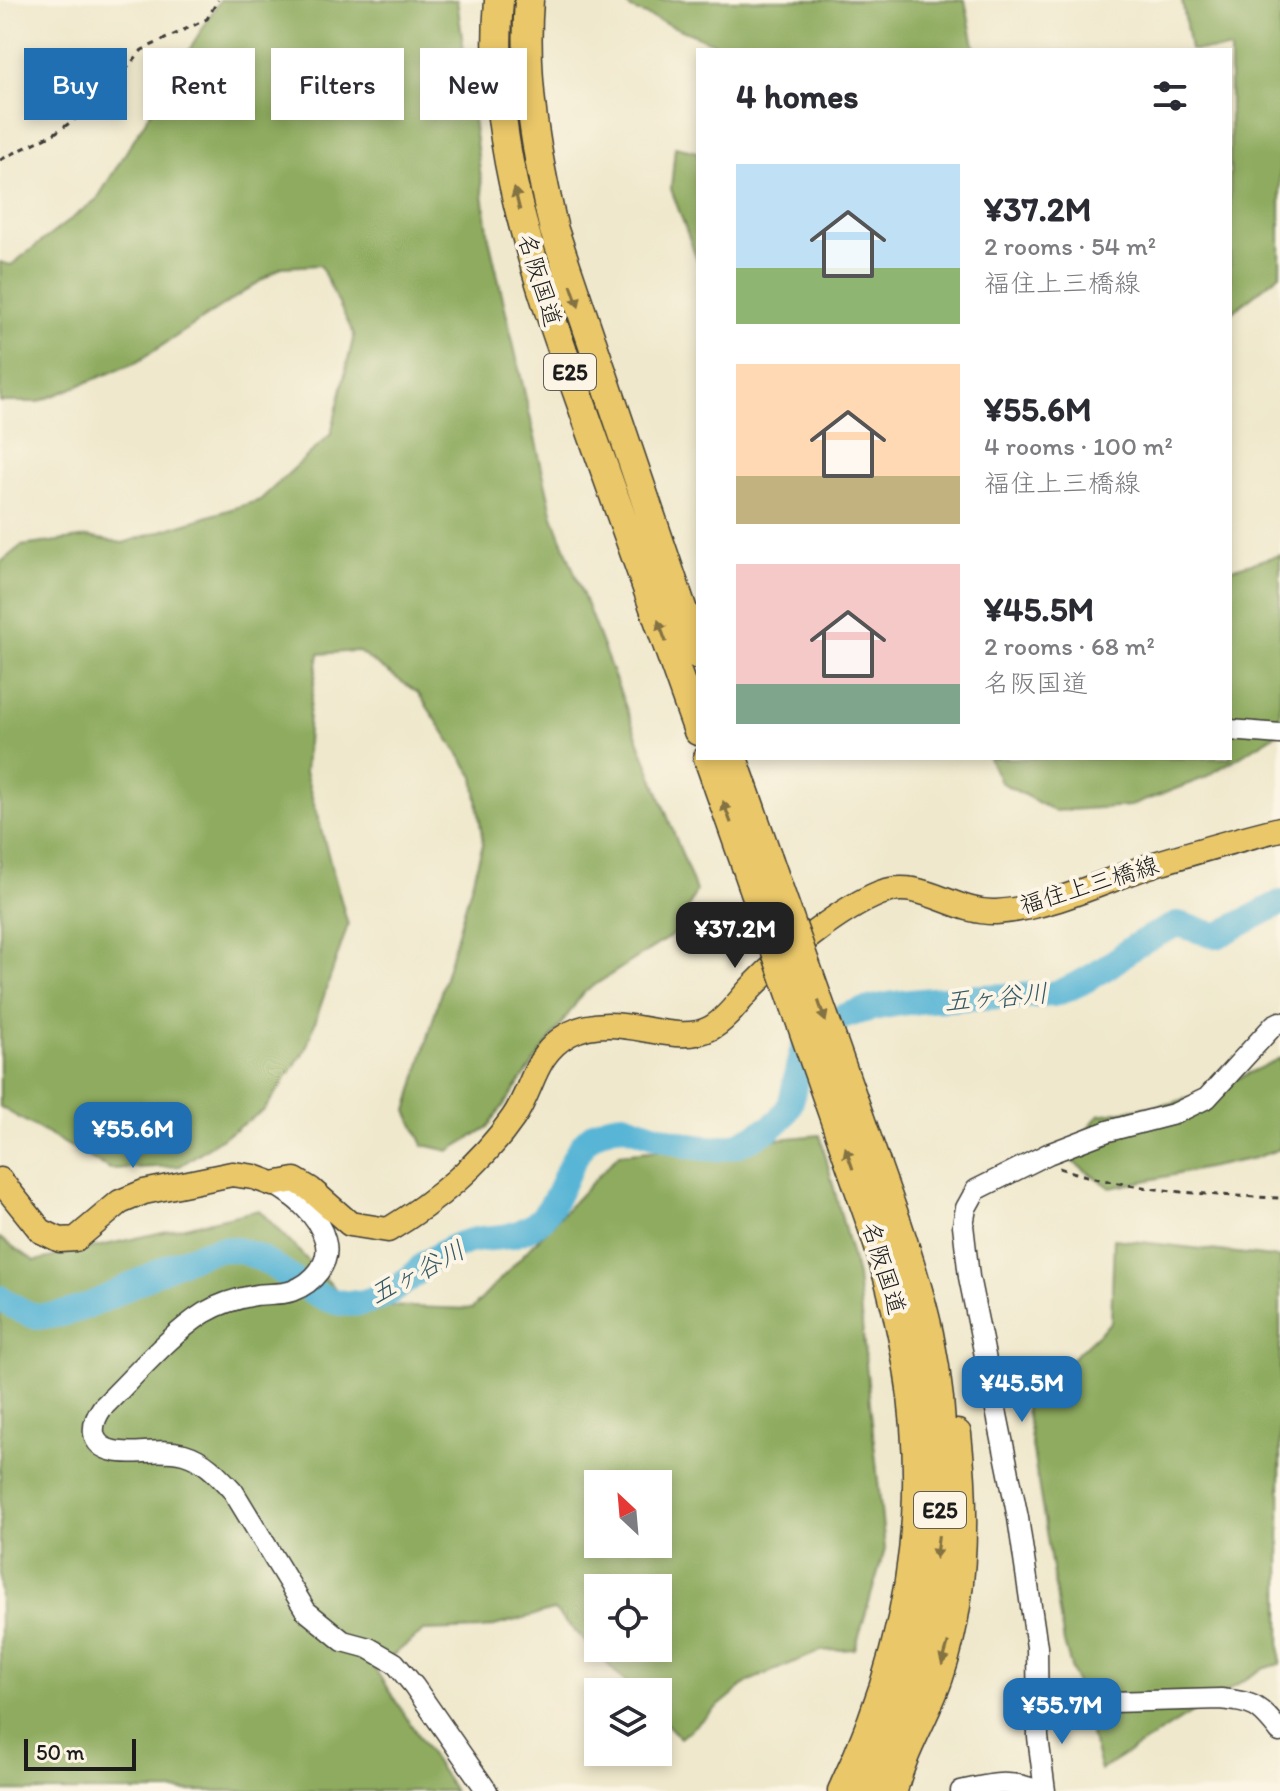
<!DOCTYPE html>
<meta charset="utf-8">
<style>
:root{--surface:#fff;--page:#f7f7f7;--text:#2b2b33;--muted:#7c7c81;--accent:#1f6fb2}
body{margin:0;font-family:Itim,"Klee One",sans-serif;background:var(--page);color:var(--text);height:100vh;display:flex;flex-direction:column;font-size:30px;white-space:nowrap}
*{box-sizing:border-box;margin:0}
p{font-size:26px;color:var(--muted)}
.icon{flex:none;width:44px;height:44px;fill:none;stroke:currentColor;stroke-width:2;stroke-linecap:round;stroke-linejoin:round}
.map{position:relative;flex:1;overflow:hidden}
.panel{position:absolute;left:696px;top:48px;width:536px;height:712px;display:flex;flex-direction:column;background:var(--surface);border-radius:0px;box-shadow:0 4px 12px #0003}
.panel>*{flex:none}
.banner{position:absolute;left:24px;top:48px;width:552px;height:72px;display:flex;gap:16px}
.needle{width:52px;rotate:334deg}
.controls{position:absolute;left:584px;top:1470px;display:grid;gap:16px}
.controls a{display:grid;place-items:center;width:88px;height:88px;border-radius:0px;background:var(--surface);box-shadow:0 4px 12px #0003;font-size:40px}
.scale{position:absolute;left:24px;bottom:20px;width:112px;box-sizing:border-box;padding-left:8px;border:4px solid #1c1c1c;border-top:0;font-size:22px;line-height:28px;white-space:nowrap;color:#1c1c1c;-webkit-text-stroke:6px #fcf5e5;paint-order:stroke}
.price{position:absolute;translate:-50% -68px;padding:0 18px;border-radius:16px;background:var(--accent);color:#fff;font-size:26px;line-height:52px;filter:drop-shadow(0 2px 4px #0008)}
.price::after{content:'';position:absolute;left:50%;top:48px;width:24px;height:18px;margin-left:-12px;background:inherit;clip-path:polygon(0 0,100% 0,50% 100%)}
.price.on{background:#222;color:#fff}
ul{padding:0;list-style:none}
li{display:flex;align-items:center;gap:24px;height:200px;padding:0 40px}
li span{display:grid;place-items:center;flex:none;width:224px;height:160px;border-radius:0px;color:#555}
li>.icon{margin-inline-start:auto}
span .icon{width:96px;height:96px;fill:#fffc;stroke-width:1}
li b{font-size:34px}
h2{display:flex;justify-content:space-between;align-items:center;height:96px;padding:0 40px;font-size:34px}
.chip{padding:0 28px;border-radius:0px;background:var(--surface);box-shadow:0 4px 12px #0003;font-size:28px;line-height:72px}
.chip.on{background:var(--accent);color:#fff}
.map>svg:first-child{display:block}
.forest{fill:#8eab5e;stroke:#55643d;stroke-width:2;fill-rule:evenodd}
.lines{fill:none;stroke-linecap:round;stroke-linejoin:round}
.river{stroke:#58b5d6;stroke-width:26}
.minor-casing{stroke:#3c3b36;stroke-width:23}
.major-casing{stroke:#3c3b36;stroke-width:27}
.highway-casing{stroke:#3c3b36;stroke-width:31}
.path{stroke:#3c3b36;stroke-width:3;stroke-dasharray:6 6;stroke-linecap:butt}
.minor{stroke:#fff;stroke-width:20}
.major{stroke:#eac769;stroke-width:24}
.highway{stroke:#eac769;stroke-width:28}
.highway-bridge-casing{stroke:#3c3b36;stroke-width:31;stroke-linecap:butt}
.highway-bridge{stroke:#eac769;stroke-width:28}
.oneway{fill:#837242}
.labels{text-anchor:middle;stroke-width:8;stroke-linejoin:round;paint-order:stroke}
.shield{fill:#fcf5e5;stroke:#5f5d58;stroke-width:2}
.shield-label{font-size:22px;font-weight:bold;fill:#1c1c1c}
.street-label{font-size:24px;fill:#1c1c1c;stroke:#fcf5e5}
.water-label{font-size:26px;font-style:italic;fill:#345966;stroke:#fcf5e5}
</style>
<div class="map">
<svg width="1280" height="1791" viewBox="0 0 1280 1791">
<rect width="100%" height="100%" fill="#fcf5e5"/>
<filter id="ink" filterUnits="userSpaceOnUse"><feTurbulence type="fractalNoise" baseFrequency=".0125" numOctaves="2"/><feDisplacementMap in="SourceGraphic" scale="16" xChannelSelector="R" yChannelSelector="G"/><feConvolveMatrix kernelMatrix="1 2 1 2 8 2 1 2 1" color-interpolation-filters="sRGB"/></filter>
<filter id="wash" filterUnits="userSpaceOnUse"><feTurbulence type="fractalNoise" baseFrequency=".006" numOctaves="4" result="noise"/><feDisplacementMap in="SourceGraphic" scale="32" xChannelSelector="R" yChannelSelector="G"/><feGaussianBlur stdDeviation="1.8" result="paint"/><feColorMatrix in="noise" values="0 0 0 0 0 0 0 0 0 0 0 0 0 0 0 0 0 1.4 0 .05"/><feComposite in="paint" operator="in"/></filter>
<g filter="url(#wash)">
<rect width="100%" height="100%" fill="#efe8cc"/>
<path class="forest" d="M 220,0 L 457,0 L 489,238 L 553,516 L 696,891 L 677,932 L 584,992 L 488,1127 L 449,1151 L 423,1145 L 407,1111 L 483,844 L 474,777 L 418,693 L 357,651 L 319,654 L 309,714 L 305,772 L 348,925 L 306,1049 L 264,1110 L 180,1166 L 110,1169 L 0,1107 L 0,563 L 21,546 L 88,537 L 123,543 L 260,500 L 331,434 L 354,335 L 320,265 L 282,267 L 137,362 L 38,402 L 0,402 L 0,262 L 11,265 L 97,199 Z
M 621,0 L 965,0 L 975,50 L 730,50 L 631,9 Z
M 1182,0 L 1280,0 L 1280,274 L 1230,314 L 1230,50 L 1190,50 Z
M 675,147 L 698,152 L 698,262 L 671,189 Z
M 1280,555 L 1280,732 L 1204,778 L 1131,806 L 1054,811 L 1000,782 L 989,758 L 1230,758 L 1230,569 Z
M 1280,1058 L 1280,1149 L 1255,1158 L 1111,1188 L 1064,1156 L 1099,1115 L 1173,1103 L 1220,1087 Z
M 820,1135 L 857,1276 L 885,1549 L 855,1649 L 821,1651 L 749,1681 L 680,1738 L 658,1715 L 658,1692 L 635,1692 L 554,1610 L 483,1629 L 424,1631 L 375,1669 L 454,1791 L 0,1791 L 0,1238 L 35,1261 L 259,1210 L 351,1305 L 472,1309 L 619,1154 ZM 598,1484 L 658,1484 L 658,1544 L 598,1544 ZM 598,1588 L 658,1588 L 658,1648 L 598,1648 Z
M 1114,1239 L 1280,1258 L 1280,1664 L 1262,1669 L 1101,1770 L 1064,1643 L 1025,1402 L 1111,1322 Z"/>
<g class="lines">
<path class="river" d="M 0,1298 C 10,1304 21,1312 32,1315 C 78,1324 144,1273 190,1258 C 200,1254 213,1249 225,1249 C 279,1249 312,1318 369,1301 C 385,1297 403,1284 416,1273 C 420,1269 423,1264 429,1261 C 439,1255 450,1248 461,1244 C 485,1234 504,1243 531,1227 C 573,1200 562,1128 623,1125 C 656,1135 702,1157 737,1145 C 744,1142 751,1138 759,1134 C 780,1124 790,1112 794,1089 C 799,1067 799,1042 819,1029 C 873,993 987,999 1053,994 C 1082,985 1105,970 1128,951 C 1142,940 1162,932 1178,924 L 1217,936 L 1280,903"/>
</g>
</g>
<g filter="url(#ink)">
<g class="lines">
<g class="minor-casing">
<path id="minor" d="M 1230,730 L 1280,734
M 273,1184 C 294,1195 319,1216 325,1240 C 332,1263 313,1283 292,1291 C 281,1295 268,1293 256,1295 C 239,1298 219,1304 204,1313 C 169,1335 132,1379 102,1408 C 90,1425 89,1446 114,1451 C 134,1456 159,1447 184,1454 C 205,1460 218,1475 233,1491 L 306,1611 L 343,1641 L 369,1648 L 395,1663 L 414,1686 L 487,1791
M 1038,1704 L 1221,1699 C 1254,1702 1260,1706 1280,1732
M 961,1791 C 989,1784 1010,1779 1038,1791
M 1045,1791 L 1038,1737 L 1037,1647 L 1018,1518 L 969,1277 L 963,1225 L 966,1208 L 976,1190 L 1048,1154 L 1108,1131 L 1174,1114 L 1207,1098 L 1274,1025 L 1280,1022"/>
</g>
<g class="major-casing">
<path id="major" d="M 0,1180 L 41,1231 L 60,1240 L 76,1239 L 120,1202 L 144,1192 L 232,1174 L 254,1177 L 273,1184 L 295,1180 L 310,1189 L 350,1224 L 388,1230 C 435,1202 482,1163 513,1118 C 534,1088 533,1054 569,1034 C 617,1008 673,1049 711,1028 C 728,1019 740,999 753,986 C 783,955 840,909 880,893 C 921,877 955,914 996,912 C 1052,908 1105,880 1158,863 C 1198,851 1239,839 1280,829"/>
</g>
<g class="highway-casing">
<path id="highway" d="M 499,0 C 486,151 543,295 592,434 C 628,533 663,632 698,731
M 529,0 C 523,79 536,154 554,230 L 698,655
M 708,758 L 746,866
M 733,758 L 768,858
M 842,1791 C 931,1604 940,1429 874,1232
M 867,1791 C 934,1650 961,1488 929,1334 C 921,1296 909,1259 897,1223
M 893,1791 C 902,1752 926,1715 939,1677 C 965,1600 966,1514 957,1434"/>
</g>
<path class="path" d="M 0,160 L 55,133 L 97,104 L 142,50 L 207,19 L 218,0
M 1059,1168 C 1130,1191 1206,1195 1280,1198"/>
<use href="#minor" class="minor"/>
<use href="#major" class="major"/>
<use href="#highway" class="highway"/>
<g class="highway-bridge-casing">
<path id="highway-bridge" d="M 768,858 L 897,1223
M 746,866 L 874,1232"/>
</g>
<use href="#highway-bridge" class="highway-bridge"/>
</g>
<defs><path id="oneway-solid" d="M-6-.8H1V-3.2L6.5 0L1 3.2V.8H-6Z" transform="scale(2)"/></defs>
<g class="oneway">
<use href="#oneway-solid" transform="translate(517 199) rotate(-104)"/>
<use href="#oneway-solid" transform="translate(575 296) rotate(71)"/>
<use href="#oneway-solid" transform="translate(662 631) rotate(-110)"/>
<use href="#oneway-solid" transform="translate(727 812) rotate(-110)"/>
<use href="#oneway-solid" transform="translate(822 1011) rotate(71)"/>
<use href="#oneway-solid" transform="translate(849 1158) rotate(-109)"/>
<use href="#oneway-solid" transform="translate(937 1547) rotate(97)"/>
<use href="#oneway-solid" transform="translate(945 1654) rotate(106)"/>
</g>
</g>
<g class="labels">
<g class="shield">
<rect x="544" y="354" width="52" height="36" rx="6"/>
<rect x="914" y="1492" width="52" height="36" rx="6"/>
</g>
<g class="shield-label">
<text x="570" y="380">E25</text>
<text x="940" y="1518">E25</text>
</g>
<g class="street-label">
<text transform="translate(540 280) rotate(73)" y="8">名阪国道</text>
<text transform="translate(1089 885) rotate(-17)" y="8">福住上三橋線</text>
<text transform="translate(884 1268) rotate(73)" y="8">名阪国道</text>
</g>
<g class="water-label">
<text transform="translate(996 997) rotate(-5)" y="9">五ヶ谷川</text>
<text transform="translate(417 1272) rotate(-28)" y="9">五ヶ谷川</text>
</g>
</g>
</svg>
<div class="controls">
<a><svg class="needle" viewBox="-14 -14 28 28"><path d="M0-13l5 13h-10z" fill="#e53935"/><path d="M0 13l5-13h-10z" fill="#7c7c81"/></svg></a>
<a><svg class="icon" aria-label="locate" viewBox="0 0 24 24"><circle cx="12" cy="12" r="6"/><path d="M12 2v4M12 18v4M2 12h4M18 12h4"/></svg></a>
<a><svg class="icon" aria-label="layers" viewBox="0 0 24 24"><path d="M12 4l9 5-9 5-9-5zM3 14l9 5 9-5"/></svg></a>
</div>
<div class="scale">50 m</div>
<b class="price on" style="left:735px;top:970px">¥37.2M</b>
<b class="price" style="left:133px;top:1170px">¥55.6M</b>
<b class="price" style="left:1022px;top:1424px">¥45.5M</b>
<b class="price" style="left:1062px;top:1746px">¥55.7M</b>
<div class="banner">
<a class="chip on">Buy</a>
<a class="chip">Rent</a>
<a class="chip">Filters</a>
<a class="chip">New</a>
</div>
<section class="panel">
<h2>4 homes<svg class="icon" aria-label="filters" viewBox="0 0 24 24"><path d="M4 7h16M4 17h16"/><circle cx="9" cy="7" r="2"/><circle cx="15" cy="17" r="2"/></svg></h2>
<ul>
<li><span style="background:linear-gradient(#bfe0f5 65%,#8fb573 0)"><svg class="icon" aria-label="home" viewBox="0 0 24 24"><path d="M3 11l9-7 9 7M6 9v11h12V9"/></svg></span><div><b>¥37.2M</b><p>2 rooms · 54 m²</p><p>福住上三橋線</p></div></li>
<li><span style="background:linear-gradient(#ffd9b3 70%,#c2b280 0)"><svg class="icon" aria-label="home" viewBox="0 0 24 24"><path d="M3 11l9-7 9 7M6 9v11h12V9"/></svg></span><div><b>¥55.6M</b><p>4 rooms · 100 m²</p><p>福住上三橋線</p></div></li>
<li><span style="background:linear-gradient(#f6c9c9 75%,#7fa58c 0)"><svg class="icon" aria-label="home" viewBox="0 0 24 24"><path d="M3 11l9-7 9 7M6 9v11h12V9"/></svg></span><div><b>¥45.5M</b><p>2 rooms · 68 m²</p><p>名阪国道</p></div></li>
</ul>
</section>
</div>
